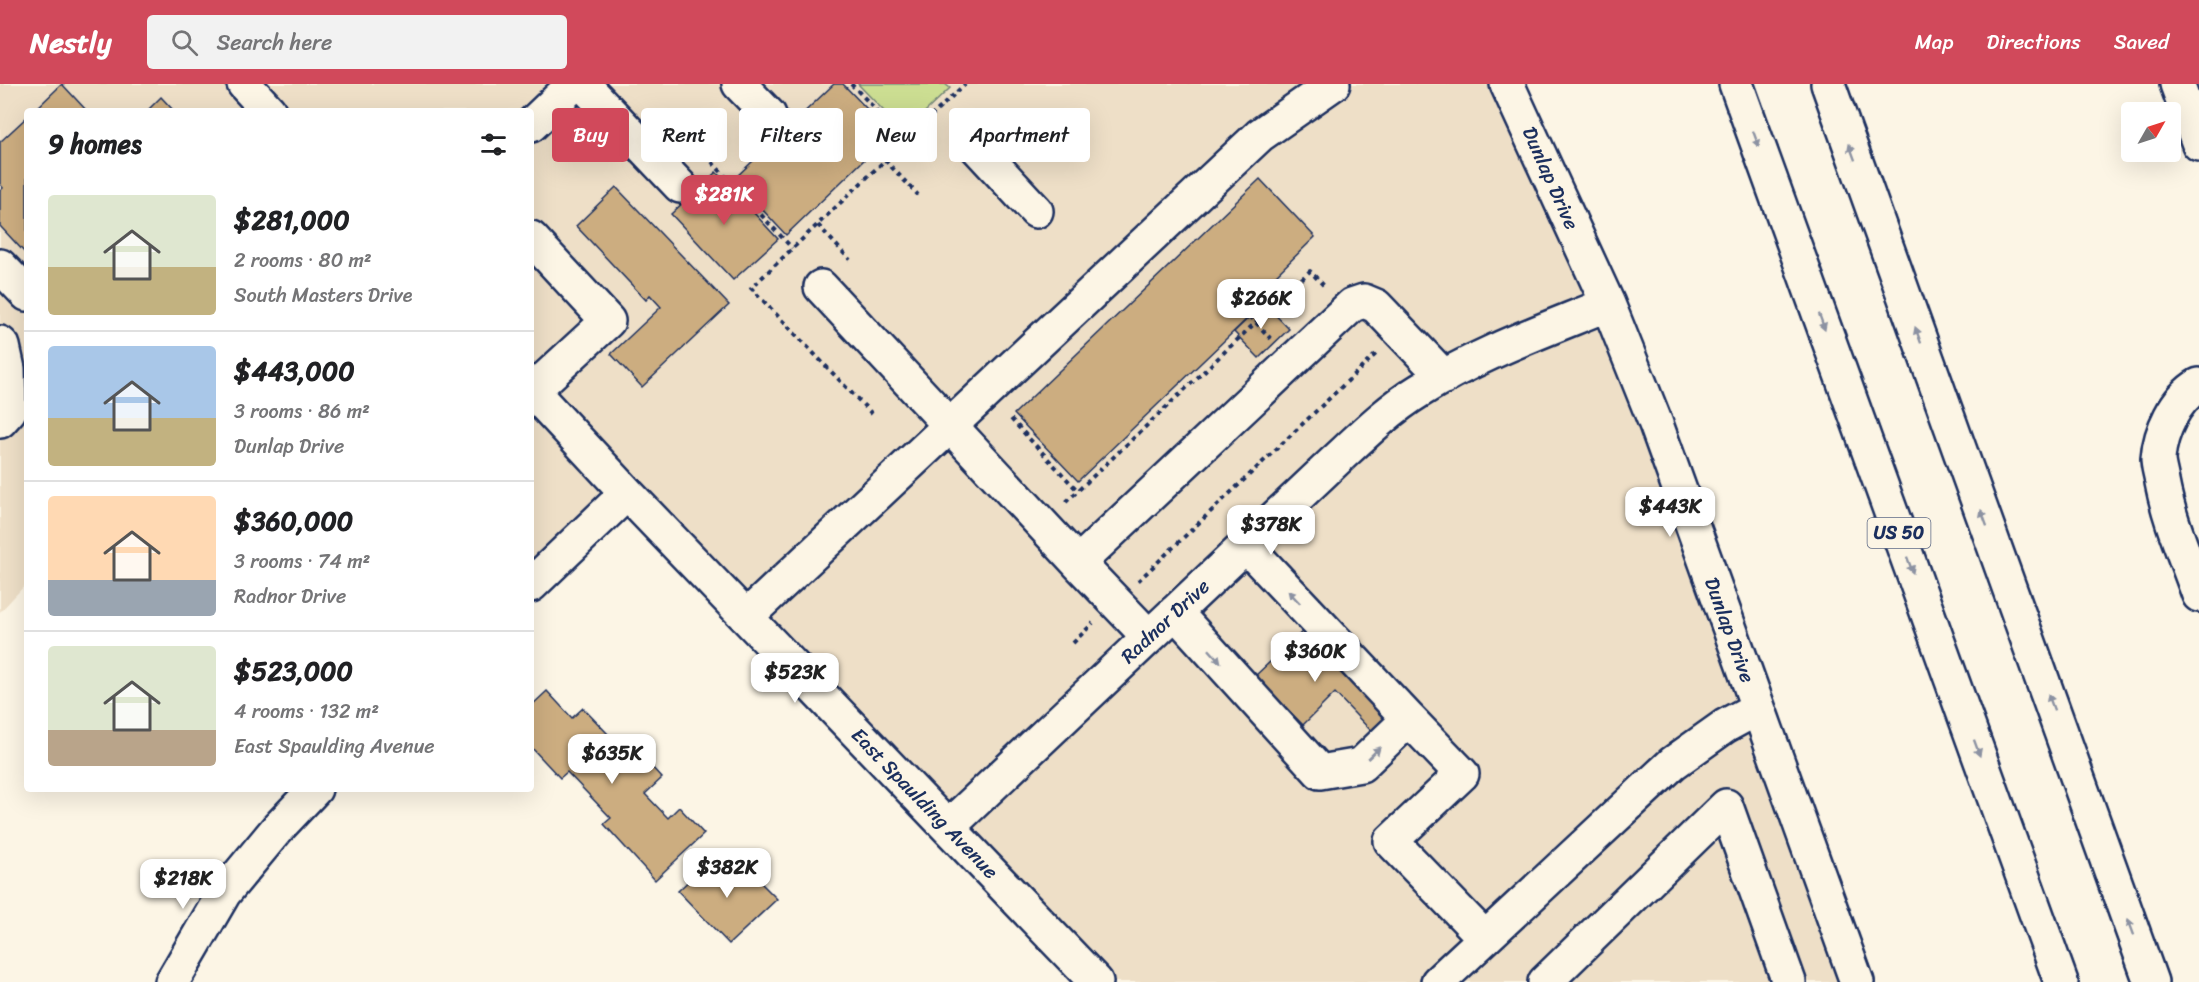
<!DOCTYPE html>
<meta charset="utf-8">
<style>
:root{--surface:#fff;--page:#f2f2f2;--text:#202124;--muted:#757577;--line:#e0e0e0;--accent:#d1495b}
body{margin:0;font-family:Sriracha,sans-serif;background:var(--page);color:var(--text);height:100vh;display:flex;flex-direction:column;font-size:22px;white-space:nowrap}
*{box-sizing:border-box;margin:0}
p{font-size:20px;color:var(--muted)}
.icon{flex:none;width:33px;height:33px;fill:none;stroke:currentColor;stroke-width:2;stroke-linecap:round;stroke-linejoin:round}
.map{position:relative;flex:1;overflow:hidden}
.details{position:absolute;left:24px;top:24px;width:510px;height:684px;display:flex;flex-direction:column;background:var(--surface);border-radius:6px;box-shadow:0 6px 24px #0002}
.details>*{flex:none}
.guide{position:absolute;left:552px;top:24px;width:570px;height:54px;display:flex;gap:12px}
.needle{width:39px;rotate:51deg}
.tools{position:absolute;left:2121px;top:18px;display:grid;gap:12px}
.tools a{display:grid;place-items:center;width:60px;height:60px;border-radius:6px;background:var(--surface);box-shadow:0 6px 24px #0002;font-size:30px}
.price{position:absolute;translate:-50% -51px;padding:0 14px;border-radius:12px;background:#fff;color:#222;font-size:20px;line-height:39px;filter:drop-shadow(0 2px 3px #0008)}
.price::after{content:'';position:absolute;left:50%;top:36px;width:18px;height:14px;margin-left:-9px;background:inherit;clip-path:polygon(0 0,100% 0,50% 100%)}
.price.active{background:var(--accent);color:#fff}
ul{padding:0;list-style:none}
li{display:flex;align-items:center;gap:18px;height:150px;padding:0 24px}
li+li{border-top:2px solid var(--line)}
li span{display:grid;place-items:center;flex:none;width:168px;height:120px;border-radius:6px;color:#555}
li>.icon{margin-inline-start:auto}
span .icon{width:72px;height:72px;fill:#fffc;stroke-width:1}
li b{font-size:26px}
h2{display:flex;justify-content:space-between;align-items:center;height:72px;padding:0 24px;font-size:26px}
.pill{padding:0 21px;border-radius:6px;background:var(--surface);box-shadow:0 6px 24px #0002;font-size:21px;line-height:54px}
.pill.active{background:var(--accent);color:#fff}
header{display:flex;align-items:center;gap:36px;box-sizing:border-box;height:84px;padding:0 30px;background:var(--accent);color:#fff}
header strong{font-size:28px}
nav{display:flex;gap:33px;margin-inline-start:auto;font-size:21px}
.search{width:420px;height:54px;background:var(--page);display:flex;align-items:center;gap:15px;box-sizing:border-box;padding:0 21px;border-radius:6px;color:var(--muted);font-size:22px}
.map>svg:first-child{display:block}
.built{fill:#eedfc7}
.green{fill:#ccde92;stroke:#748678;stroke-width:1.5}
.building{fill:#ccad80;stroke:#1b2f5e;stroke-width:1.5}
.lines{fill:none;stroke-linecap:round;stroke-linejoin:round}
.minor-casing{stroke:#1b2f5e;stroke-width:38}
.highway-casing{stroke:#1b2f5e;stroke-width:38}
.path{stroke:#1b2f5e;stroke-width:4;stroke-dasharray:4.5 4.5;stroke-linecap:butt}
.minor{stroke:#fcf5e5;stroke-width:33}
.highway{stroke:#fcf5e5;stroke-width:33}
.oneway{fill:#8c92a2}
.labels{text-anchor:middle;stroke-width:6;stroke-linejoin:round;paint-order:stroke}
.shield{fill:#fcf5e5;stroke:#5e6a86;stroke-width:1.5}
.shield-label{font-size:18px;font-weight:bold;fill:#1b2f5e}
.street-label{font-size:20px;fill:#1b2f5e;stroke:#fcf5e5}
</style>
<header>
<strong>Nestly</strong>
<div class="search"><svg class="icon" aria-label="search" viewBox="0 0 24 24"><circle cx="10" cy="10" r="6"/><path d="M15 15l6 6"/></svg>Search here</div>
<nav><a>Map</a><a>Directions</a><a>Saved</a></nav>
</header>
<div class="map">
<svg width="2199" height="898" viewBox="0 0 2199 898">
<rect width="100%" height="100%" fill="#fcf5e5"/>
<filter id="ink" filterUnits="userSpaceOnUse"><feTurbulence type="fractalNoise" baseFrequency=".0167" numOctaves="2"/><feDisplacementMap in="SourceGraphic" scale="12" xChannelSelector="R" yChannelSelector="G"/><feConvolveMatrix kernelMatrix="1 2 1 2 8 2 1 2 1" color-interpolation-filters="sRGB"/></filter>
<g filter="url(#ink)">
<path class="built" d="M 0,0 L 1507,0 L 1857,898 L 1096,898 L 628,410 L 531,501 L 531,27 L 27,27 L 27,499 L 0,528 Z"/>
<path class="green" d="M 858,0 L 945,0 L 950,4 L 904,48 Z"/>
<path class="building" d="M 62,0 L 87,27 L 34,27 Z
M 834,0 L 843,0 L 891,50 L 786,151 L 734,95 Z
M 161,13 L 174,27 L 147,27 Z
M 27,33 L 27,171 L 0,142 L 0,107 L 3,104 L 0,100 L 0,58 Z
M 716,88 L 778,155 L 733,196 L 671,130 Z
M 1260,95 L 1315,153 L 1269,198 L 1277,206 L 1078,397 L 1014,330 Z
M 616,103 L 729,221 L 642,303 L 611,270 L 661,223 L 650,211 L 646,216 L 576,142 Z
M 1264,219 L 1289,245 L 1259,274 L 1234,248 Z
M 1304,546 L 1389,637 L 1374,650 L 1335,609 L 1303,641 L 1255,592 Z
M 547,607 L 572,634 L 583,624 L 608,650 L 604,654 L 626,678 L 637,667 L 662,694 L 645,710 L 668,734 L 679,723 L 704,750 L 655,796 L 604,740 L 611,734 L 567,688 L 560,694 L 531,663 L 531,622 Z
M 715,772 L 741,800 L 752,790 L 777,815 L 729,860 L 678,807 Z"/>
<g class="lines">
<g class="minor-casing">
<path id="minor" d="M 244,0 L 269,27
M 583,0 L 680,102
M 739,0 L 769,31
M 1507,0 L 1608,220 L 1656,340 L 1857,898
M 2177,0 L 2199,60
M 531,41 L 574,0
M 973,59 L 1036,127
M 531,154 L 608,237 L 532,307
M 0,182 L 27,210
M 821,203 L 1078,479 L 1352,221 L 1364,217 L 1376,222 L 1444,293
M 0,259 L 3,262 L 8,285 L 9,327 L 0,337
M 2199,301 C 2175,315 2160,348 2158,375 C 2158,382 2161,390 2162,398 C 2169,436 2186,474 2199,511
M 531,306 L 627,409 L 1096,898
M 1078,479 L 1149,553
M 531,501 L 627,409
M 1175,528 L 1320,688 L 1361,681 L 1409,635 L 1246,462
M 746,533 L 1260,51 L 1333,0
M 1409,635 L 1462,690 L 1391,757 L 1485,854
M 948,743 L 1334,378 C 1361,353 1388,326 1419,307 C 1477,270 1545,246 1608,220
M 172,898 L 224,809 L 277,745 L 315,705
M 1438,898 L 1673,679 L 1725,642 L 1758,624
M 1545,898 L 1726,722 L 1789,898"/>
</g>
<g class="highway-casing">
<path id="highway" d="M 1736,0 L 2061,898
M 1828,0 L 2151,898"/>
</g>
<path class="path" d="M 851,0 L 906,57
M 885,76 L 918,111
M 712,78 L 792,164
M 818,141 L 850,176
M 1250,232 L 1271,255
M 872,330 L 751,204 L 965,0
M 1011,335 L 1078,407
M 1066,418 L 1310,187 L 1325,203
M 1138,497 L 1378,268
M 1073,559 L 1093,539"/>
<use href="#minor" class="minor"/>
<use href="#highway" class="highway"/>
</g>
<defs><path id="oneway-solid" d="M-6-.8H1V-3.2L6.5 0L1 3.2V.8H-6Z" transform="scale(1.5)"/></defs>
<g class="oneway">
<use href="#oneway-solid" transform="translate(1756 55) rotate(70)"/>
<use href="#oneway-solid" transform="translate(1852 68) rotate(-110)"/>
<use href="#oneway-solid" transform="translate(1822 238) rotate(70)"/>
<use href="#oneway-solid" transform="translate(1918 251) rotate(-110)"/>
<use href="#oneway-solid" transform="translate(1984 434) rotate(-110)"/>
<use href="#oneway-solid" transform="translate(1910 481) rotate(70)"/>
<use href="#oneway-solid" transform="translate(1294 513) rotate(-133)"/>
<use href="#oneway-solid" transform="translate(1215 572) rotate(48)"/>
<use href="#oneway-solid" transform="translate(2051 618) rotate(-110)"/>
<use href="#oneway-solid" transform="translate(1977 664) rotate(70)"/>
<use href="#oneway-solid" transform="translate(1374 669) rotate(-44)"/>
<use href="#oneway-solid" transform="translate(2131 843) rotate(-110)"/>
</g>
</g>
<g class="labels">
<rect class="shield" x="1867.5" y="434" width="63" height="30" rx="4.5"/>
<g class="shield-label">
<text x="1899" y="455">US 50</text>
</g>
<g class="street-label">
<text transform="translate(1551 94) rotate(66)" y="7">Dunlap Drive</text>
<text transform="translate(1165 537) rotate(-43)" y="7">Radnor Drive</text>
<text transform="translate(1730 546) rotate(70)" y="7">Dunlap Drive</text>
<text transform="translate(925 719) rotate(46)" y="7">East Spaulding Avenue</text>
</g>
</g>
</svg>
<div class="tools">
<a><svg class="needle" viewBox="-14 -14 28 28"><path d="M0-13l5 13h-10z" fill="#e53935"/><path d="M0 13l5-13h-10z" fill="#757577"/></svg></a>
</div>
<b class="price active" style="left:724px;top:142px">$281K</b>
<b class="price" style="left:1261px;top:246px">$266K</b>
<b class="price" style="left:1670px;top:454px">$443K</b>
<b class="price" style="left:1271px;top:472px">$378K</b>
<b class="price" style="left:1315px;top:599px">$360K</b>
<b class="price" style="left:795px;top:620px">$523K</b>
<b class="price" style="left:612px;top:701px">$635K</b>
<b class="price" style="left:727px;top:815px">$382K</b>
<b class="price" style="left:183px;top:826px">$218K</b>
<div class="guide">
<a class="pill active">Buy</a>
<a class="pill">Rent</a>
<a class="pill">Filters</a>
<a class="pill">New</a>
<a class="pill">Apartment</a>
</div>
<section class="details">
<h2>9 homes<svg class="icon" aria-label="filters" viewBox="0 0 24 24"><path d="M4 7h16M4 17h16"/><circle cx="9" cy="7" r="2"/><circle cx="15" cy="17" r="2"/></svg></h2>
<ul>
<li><span style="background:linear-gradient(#dfe7d0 60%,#c2b280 0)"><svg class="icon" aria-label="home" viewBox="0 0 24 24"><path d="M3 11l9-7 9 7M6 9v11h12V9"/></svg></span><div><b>$281,000</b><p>2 rooms · 80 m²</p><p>South Masters Drive</p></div></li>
<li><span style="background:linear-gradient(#a9c7e8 60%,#c2b280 0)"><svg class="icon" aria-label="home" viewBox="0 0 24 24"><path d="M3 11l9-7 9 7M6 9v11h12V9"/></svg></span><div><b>$443,000</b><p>3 rooms · 86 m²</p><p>Dunlap Drive</p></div></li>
<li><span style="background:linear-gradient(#ffd9b3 70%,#9aa5b1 0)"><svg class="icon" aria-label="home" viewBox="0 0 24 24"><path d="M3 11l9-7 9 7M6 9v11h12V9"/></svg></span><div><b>$360,000</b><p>3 rooms · 74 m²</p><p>Radnor Drive</p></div></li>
<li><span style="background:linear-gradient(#dfe7d0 70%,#b9a48a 0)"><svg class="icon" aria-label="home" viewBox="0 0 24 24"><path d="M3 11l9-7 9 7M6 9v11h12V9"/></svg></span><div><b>$523,000</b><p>4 rooms · 132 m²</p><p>East Spaulding Avenue</p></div></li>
</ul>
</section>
</div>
